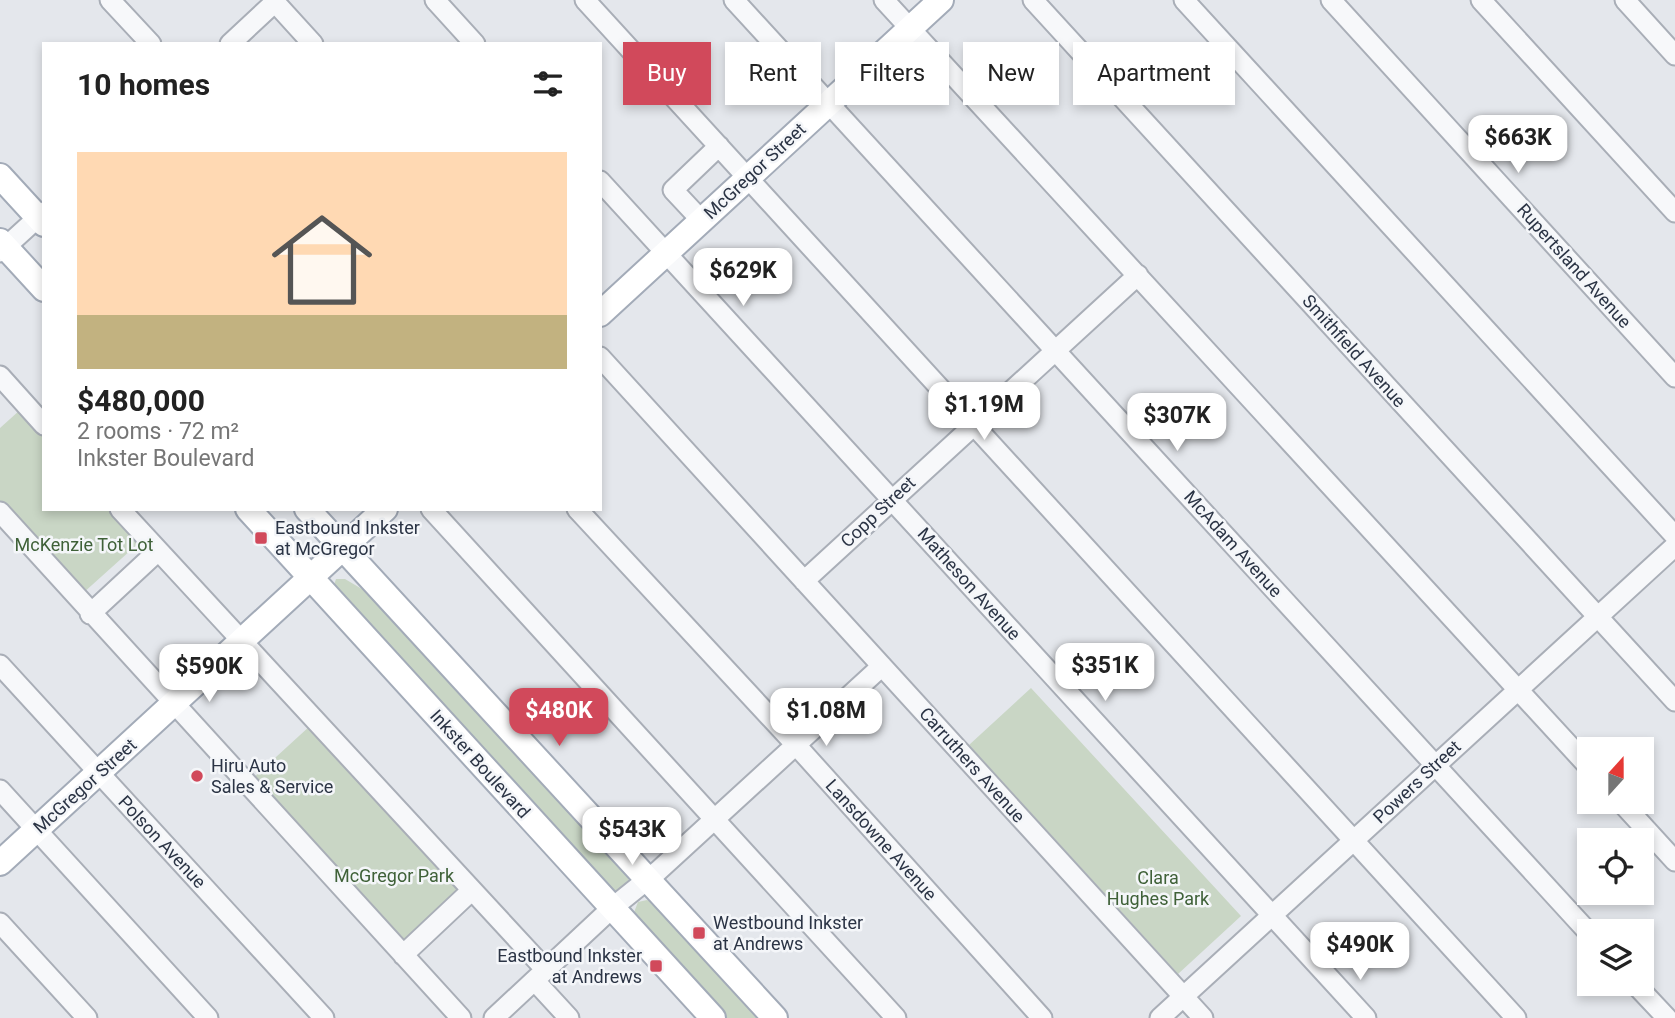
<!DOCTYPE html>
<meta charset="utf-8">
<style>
:root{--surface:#fff;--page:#f6f6f6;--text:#222;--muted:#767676;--accent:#d1495b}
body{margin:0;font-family:Roboto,sans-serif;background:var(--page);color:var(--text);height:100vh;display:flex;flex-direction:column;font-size:26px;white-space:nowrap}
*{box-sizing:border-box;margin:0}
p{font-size:23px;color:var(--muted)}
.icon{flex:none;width:38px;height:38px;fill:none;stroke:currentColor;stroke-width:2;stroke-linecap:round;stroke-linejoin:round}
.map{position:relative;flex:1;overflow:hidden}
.side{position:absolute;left:42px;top:42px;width:560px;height:469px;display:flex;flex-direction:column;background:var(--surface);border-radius:0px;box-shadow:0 4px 10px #0003}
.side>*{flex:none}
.guide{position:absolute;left:623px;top:42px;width:665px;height:63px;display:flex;gap:14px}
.needle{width:46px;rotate:21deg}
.buttons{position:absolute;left:1577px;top:737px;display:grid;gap:14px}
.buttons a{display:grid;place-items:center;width:77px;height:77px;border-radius:0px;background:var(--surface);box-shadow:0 4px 10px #0003;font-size:35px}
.price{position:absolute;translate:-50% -60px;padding:0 16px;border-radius:14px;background:#fff;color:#222;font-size:23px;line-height:46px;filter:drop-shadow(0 2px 4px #0008)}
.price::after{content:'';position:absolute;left:50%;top:42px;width:21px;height:16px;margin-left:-10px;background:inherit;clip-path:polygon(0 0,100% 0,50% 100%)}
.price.selected{background:var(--accent);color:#fff}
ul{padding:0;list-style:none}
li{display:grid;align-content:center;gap:14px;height:371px;padding:0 35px}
li span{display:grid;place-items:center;height:217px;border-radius:0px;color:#555}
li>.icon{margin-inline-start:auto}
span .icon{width:126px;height:126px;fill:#fffc;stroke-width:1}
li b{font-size:30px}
h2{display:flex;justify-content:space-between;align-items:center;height:84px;padding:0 35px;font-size:30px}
.pill{padding:0 24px;border-radius:0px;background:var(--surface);box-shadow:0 4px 10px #0003;font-size:24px;line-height:63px}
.pill.selected{background:var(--accent);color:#fff}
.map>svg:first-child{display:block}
.green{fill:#c9d6c5}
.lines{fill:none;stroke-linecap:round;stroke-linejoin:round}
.minor-casing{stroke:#a9aeb7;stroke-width:23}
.major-casing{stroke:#a3abb8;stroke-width:28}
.minor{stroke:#f7f8fa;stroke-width:19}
.major{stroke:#fff;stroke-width:24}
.poi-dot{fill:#d1495b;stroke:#f4f6f9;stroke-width:2.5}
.labels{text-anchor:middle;stroke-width:5;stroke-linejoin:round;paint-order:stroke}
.street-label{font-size:18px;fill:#2b3445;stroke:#f4f6f9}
.poi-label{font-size:18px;fill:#2b3445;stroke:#f4f6f9;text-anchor:start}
.park-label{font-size:18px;fill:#3f6138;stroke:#f4f6f9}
</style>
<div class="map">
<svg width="1675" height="1018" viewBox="0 0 1675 1018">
<rect width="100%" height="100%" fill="#e4e7ec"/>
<path class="green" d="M 20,410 L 44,435 L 44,509 L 112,509 L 141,541 L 82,594 L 0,505 L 0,428 Z
M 336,579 L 345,579 L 372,595 L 628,875 L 629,883 L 616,895 L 334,585 Z
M 1031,688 L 1241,916 L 1178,974 L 969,745 Z
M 311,725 L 465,893 L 405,948 L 252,779 Z
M 647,900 L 653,903 L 759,1018 L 725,1018 L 669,958 L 633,915 L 638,902 Z"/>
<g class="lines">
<g class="minor-casing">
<path id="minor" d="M 110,0 L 151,44
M 273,0 L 313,44
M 435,0 L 475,44
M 585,0 L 1516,1018
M 734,0 L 1589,933
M 884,0 L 1589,767
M 1033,0 L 1675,701
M 1184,0 L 1675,536
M 1331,0 L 1675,377
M 1481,0 L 1675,212
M 1625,0 L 1675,55
M 230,44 L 275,2
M 600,181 L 1366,1018
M 702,221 L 673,190 L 719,146
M 0,252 L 44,212
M 600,357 L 1203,1018
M 0,376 L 44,425
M 120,509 L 546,970
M 431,509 L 896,1018
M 577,509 L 796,745 L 1042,1018
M 0,512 L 461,1018
M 804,581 L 1138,275
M 90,614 L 158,551
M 0,665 L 324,1018
M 0,790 L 208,1018
M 1621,802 L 1675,861
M 0,923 L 87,1018
M 403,955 L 471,891
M 535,981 L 569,1018
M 1635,984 L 1667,1018
M 494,1018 L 612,908 L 658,871 L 882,666
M 1160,1018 L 1675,546"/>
</g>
<g class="major-casing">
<path id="major" d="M 0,176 L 44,224
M 0,241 L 44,289
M 600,314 L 941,0
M 248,509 L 713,1018
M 307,509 L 775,1018
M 0,863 L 385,509"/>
</g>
<use href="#minor" class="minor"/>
<use href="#major" class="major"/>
</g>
<g class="poi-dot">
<rect x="254" y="531" width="14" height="14" rx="3.5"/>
<circle cx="197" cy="776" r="7"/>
<rect x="692" y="926" width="14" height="14" rx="3.5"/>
<rect x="649" y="959" width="14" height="14" rx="3.5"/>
</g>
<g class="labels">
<g class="street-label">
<text transform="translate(755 171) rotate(-43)" y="6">McGregor Street</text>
<text transform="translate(1574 266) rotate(48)" y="6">Rupertsland Avenue</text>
<text transform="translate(1354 351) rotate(48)" y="6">Smithfield Avenue</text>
<text transform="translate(878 512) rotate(-43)" y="6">Copp Street</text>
<text transform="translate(1233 544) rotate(48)" y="6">McAdam Avenue</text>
<text transform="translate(969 584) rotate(48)" y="6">Matheson Avenue</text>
<text transform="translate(480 764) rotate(48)" y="6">Inkster Boulevard</text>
<text transform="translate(972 765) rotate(48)" y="6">Carruthers Avenue</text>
<text transform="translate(1417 782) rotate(-43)" y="6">Powers Street</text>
<text transform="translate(85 786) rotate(-42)" y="6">McGregor Street</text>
<text transform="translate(881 840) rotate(48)" y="6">Lansdowne Avenue</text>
<text transform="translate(162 842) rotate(47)" y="6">Polson Avenue</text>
</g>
<g class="poi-label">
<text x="275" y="534">Eastbound Inkster<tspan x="275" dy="21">at McGregor</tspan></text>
<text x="211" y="772">Hiru Auto<tspan x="211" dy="21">Sales &amp; Service</tspan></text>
<text x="713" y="929">Westbound Inkster<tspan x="713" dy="21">at Andrews</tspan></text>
<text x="642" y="962" text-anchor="end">Eastbound Inkster<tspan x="642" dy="21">at Andrews</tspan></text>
</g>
<g class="park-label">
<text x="84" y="551">McKenzie Tot Lot</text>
<text x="394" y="882">McGregor Park</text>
<text x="1158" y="884">Clara<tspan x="1158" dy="21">Hughes Park</tspan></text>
</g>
</g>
</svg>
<div class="buttons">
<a><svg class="needle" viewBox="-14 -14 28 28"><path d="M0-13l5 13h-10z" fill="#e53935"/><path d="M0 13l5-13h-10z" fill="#767676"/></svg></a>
<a><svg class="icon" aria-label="locate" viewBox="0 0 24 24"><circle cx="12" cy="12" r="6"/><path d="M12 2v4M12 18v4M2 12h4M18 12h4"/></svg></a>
<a><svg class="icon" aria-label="layers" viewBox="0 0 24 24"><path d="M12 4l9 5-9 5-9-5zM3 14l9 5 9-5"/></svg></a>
</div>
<b class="price" style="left:1518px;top:175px">$663K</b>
<b class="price" style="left:743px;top:308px">$629K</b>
<b class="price" style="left:984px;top:442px">$1.19M</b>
<b class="price" style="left:1177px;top:453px">$307K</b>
<b class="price" style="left:1105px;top:703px">$351K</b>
<b class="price" style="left:209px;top:704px">$590K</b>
<b class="price selected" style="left:559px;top:748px">$480K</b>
<b class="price" style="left:826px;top:748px">$1.08M</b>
<b class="price" style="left:632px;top:867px">$543K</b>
<b class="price" style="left:1360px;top:982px">$490K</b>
<div class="guide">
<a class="pill selected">Buy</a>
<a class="pill">Rent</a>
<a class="pill">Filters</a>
<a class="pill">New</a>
<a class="pill">Apartment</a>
</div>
<section class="side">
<h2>10 homes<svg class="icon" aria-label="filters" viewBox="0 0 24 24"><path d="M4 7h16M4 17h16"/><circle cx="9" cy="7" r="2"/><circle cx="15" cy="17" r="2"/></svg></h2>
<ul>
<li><span style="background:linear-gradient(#ffd9b3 75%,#c2b280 0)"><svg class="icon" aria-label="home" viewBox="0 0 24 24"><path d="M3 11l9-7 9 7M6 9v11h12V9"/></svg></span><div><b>$480,000</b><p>2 rooms · 72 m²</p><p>Inkster Boulevard</p></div></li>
</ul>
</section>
</div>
